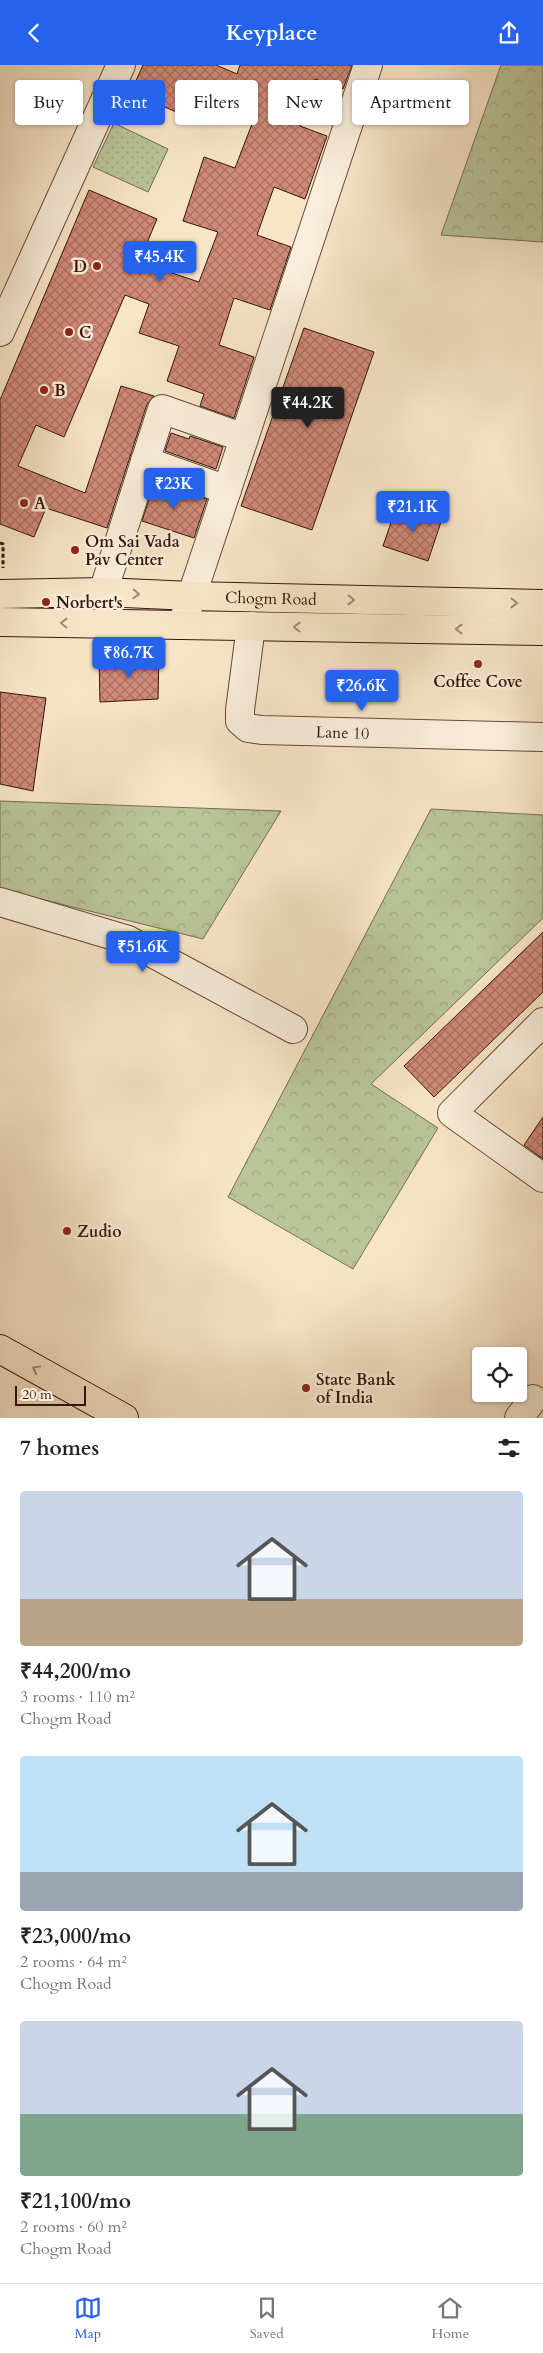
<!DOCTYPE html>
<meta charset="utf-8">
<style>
:root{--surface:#fff;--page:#f6f6f6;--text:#222;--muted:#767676;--line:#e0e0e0;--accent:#2563eb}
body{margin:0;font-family:Cardo,serif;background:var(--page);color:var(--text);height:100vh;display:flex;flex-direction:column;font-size:19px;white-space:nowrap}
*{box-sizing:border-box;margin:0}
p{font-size:16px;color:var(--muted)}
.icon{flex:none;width:28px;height:28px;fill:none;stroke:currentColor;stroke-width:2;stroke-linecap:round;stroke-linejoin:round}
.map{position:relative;height:1353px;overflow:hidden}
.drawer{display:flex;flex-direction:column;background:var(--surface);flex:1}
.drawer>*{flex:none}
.top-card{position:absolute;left:15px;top:15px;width:514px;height:45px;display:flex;gap:10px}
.controls{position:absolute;left:472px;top:1282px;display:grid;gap:10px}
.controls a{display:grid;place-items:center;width:55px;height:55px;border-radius:5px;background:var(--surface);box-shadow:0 1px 4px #0004;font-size:25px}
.scale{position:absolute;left:15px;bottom:12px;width:71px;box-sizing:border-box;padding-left:5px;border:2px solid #34160a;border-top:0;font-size:14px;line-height:18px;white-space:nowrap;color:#34160a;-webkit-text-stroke:4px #faeedb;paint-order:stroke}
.price{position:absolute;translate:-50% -42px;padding:0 11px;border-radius:5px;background:var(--accent);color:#fff;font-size:16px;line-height:32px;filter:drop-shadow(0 1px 2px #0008)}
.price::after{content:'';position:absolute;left:50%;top:30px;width:15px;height:11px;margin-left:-8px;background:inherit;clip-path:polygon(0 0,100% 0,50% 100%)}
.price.active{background:#222;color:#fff}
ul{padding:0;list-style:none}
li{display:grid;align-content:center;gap:10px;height:265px;padding:0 20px}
li span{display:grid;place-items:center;height:155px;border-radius:5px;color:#555}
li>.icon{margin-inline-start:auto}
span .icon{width:90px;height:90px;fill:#fffc;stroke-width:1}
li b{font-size:21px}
h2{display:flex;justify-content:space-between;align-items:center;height:60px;padding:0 20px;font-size:21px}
.pill{padding:0 18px;border-radius:5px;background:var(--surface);box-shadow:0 1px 4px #0004;font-size:18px;line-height:45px}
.pill.active{background:var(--accent);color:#fff}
header{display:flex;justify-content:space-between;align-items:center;height:65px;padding:0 20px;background:var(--accent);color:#fff;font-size:22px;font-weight:800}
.tab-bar{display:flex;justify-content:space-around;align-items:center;height:70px;border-top:1px solid var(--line);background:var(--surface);font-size:14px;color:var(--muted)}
.tab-bar a{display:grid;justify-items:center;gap:2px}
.tab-bar .active{color:var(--accent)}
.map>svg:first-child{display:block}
.grass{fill:url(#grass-dots);stroke:#766e52}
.forest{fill:url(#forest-crowns);stroke:#766e52}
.building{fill:url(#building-cross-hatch);stroke:#34160a}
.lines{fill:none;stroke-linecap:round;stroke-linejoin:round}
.minor-casing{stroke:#654a3a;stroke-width:30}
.major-casing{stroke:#34160a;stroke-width:30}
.highway-casing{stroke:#34160a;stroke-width:30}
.path{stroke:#34160a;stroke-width:3;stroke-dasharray:4 2.5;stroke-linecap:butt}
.minor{stroke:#faeedb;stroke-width:28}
.major{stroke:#f8e5c8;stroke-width:28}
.highway{stroke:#f8e5c8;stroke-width:28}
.oneway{stroke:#a08872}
.poi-dot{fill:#8f2418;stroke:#faeedb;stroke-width:2}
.labels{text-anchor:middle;stroke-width:5;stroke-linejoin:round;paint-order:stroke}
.poi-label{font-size:16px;font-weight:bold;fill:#34160a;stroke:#faeedb;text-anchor:start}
.street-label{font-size:16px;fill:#34160a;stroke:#faeedb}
</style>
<header><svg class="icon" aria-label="back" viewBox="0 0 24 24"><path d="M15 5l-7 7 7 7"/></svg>Keyplace<svg class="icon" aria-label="share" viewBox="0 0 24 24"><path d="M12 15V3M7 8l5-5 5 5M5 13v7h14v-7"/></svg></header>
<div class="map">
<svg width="543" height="1353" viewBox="0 0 543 1353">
<defs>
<pattern id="grass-dots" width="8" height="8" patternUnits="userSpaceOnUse" patternTransform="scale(1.25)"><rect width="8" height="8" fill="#b9c599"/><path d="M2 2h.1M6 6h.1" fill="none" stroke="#a0a882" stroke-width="1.8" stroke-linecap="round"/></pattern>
<pattern id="forest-crowns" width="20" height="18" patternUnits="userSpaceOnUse" patternTransform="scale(1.25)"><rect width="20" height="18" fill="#b9c599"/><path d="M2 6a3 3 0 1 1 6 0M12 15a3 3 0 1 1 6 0" fill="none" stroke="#a0a882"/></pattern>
<pattern id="building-cross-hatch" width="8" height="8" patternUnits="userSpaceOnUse" patternTransform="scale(1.25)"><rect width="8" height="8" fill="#d18a79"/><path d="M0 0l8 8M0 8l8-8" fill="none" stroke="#aa7061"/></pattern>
</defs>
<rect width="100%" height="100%" fill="#f8e5c8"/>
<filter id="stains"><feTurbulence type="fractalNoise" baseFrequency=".004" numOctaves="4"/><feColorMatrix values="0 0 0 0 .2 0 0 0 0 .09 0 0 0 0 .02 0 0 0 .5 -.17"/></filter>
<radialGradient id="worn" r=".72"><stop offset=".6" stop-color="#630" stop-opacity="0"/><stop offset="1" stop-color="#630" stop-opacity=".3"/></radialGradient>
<path class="grass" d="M 114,58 L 168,84 L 148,127 L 93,102 Z"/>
<path class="forest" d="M 501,0 L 543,0 L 543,177 L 441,170 Z
M 0,736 L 281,746 L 203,874 L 0,824 Z
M 431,744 L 543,750 L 543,853 L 371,1019 L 438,1063 L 353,1204 L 228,1132 Z"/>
<path class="building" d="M 143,0 L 216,0 L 237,9 L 240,0 L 352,0 L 343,24 L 315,14 L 300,61 L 327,71 L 305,134 L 274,122 L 257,170 L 291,182 L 270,245 L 234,233 L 219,280 L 254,292 L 234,353 L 200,341 L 204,329 L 167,316 L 179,281 L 139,268 L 149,239 L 125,230 L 64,372 L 36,360 L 18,401 L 85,428 L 121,321 L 154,331 L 147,339 L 107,463 L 46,443 L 34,472 L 0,459 L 0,335 L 89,125 L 157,154 L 139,197 L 199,217 L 218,167 L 183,156 L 204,92 L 235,103 L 252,59 L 198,41 L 192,54 L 131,27 Z
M 304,263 L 374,287 L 312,465 L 241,441 Z
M 171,368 L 189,374 L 190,371 L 223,382 L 216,404 L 165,386 Z
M 155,416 L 207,434 L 194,473 L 142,456 Z
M 397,440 L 442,454 L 428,496 L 383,481 Z
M 159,591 L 158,634 L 100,637 L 99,593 Z
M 0,627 L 46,633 L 33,726 L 0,719 Z
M 543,867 L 543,927 L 434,1032 L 404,1001 Z
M 543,1052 L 543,1094 L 524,1080 Z"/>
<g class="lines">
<g class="minor-casing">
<g id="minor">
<path d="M 0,267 L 121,0"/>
<path d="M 145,396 L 227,425"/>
<path d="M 103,527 L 162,344 L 244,373"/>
<path d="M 182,560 L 368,0"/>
<path id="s1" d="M 251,561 L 240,645 L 240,656 L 248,663 L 262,665 L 543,672"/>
<path d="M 0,837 L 128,875 L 293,964"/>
<path d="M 543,957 L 452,1048 L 543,1113"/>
<path d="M 519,1353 L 533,1334"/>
</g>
</g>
<g class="major-casing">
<path id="major" d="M 0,557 L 543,566"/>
</g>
<g class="highway-casing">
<g id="highway">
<path id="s2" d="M 0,529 L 103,527 L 191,531 L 543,539"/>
<path d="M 0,1284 L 124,1353"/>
</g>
</g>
<path class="path" d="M 0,478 L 3,479 L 3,503"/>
<use href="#minor" class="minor"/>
<use href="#major" class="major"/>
<use href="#highway" class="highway"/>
</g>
<defs><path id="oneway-chevron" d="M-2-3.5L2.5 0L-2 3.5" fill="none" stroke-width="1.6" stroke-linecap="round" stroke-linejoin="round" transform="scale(1.25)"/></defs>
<g class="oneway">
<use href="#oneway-chevron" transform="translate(136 529) rotate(3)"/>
<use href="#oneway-chevron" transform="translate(351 535) rotate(1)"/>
<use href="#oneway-chevron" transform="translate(514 538) rotate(1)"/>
<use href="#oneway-chevron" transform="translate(64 558) rotate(-179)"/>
<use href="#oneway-chevron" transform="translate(297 562) rotate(-179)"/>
<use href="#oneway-chevron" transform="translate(459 564) rotate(-179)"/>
<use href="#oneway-chevron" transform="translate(36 1304) rotate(-151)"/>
</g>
<g class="poi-dot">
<circle cx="97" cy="201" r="5"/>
<circle cx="69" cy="267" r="5"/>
<circle cx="44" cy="325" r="5"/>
<circle cx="24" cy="438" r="5"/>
<circle cx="75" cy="485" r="5"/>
<circle cx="46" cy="537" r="5"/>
<circle cx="478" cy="599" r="5"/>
<circle cx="67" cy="1166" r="5"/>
<circle cx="306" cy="1323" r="5"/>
</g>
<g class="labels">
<g class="poi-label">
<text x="87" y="207" text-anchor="end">D</text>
<text x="79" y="273">C</text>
<text x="54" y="331">B</text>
<text x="34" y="444">A</text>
<text x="85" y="482">Om Sai Vada<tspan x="85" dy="18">Pav Center</tspan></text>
<text x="56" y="543">Norbert's</text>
<text x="478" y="622" text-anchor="middle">Coffee Cove</text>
<text x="77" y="1172">Zudio</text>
<text x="316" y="1320">State Bank<tspan x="316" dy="18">of India</tspan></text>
</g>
<g class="street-label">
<text dy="6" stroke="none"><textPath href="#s2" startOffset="271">Chogm Road</textPath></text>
<text dy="6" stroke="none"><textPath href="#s1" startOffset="201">Lane 10</textPath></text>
</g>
</g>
<rect width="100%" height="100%" filter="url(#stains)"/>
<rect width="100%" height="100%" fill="url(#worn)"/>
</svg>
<div class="controls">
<a><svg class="icon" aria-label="locate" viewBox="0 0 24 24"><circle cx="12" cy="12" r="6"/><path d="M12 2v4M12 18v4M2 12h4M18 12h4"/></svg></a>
</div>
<div class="scale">20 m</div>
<b class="price" style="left:160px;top:218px">₹45.4K</b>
<b class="price active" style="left:308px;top:364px">₹44.2K</b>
<b class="price" style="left:174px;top:445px">₹23K</b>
<b class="price" style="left:413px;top:468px">₹21.1K</b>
<b class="price" style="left:129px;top:614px">₹86.7K</b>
<b class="price" style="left:362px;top:647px">₹26.6K</b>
<b class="price" style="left:143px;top:908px">₹51.6K</b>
<div class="top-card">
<a class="pill">Buy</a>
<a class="pill active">Rent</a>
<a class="pill">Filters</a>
<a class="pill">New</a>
<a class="pill">Apartment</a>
</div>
</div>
<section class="drawer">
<h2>7 homes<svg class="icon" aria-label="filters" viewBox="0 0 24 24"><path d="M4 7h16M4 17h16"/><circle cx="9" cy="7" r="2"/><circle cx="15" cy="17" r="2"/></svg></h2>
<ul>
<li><span style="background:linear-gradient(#c9d6e8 70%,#b9a48a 0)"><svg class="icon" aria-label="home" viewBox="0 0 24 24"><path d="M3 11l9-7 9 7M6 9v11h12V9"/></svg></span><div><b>₹44,200/mo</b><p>3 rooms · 110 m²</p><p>Chogm Road</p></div></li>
<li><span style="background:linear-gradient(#bfe0f5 75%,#9aa5b1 0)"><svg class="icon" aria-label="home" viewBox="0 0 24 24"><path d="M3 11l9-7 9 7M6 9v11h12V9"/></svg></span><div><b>₹23,000/mo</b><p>2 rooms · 64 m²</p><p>Chogm Road</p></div></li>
<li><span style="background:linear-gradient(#c9d6e8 60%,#7fa58c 0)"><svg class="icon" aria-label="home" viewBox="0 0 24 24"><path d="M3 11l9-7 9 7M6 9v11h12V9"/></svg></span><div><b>₹21,100/mo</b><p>2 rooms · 60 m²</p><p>Chogm Road</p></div></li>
</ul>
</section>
<nav class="tab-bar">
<a class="active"><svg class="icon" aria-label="map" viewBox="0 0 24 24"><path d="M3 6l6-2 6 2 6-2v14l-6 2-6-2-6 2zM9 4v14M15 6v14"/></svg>Map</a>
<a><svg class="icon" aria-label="saved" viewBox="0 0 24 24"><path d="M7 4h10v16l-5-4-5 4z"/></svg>Saved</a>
<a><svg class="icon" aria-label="home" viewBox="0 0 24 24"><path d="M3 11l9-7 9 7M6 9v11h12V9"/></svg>Home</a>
</nav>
